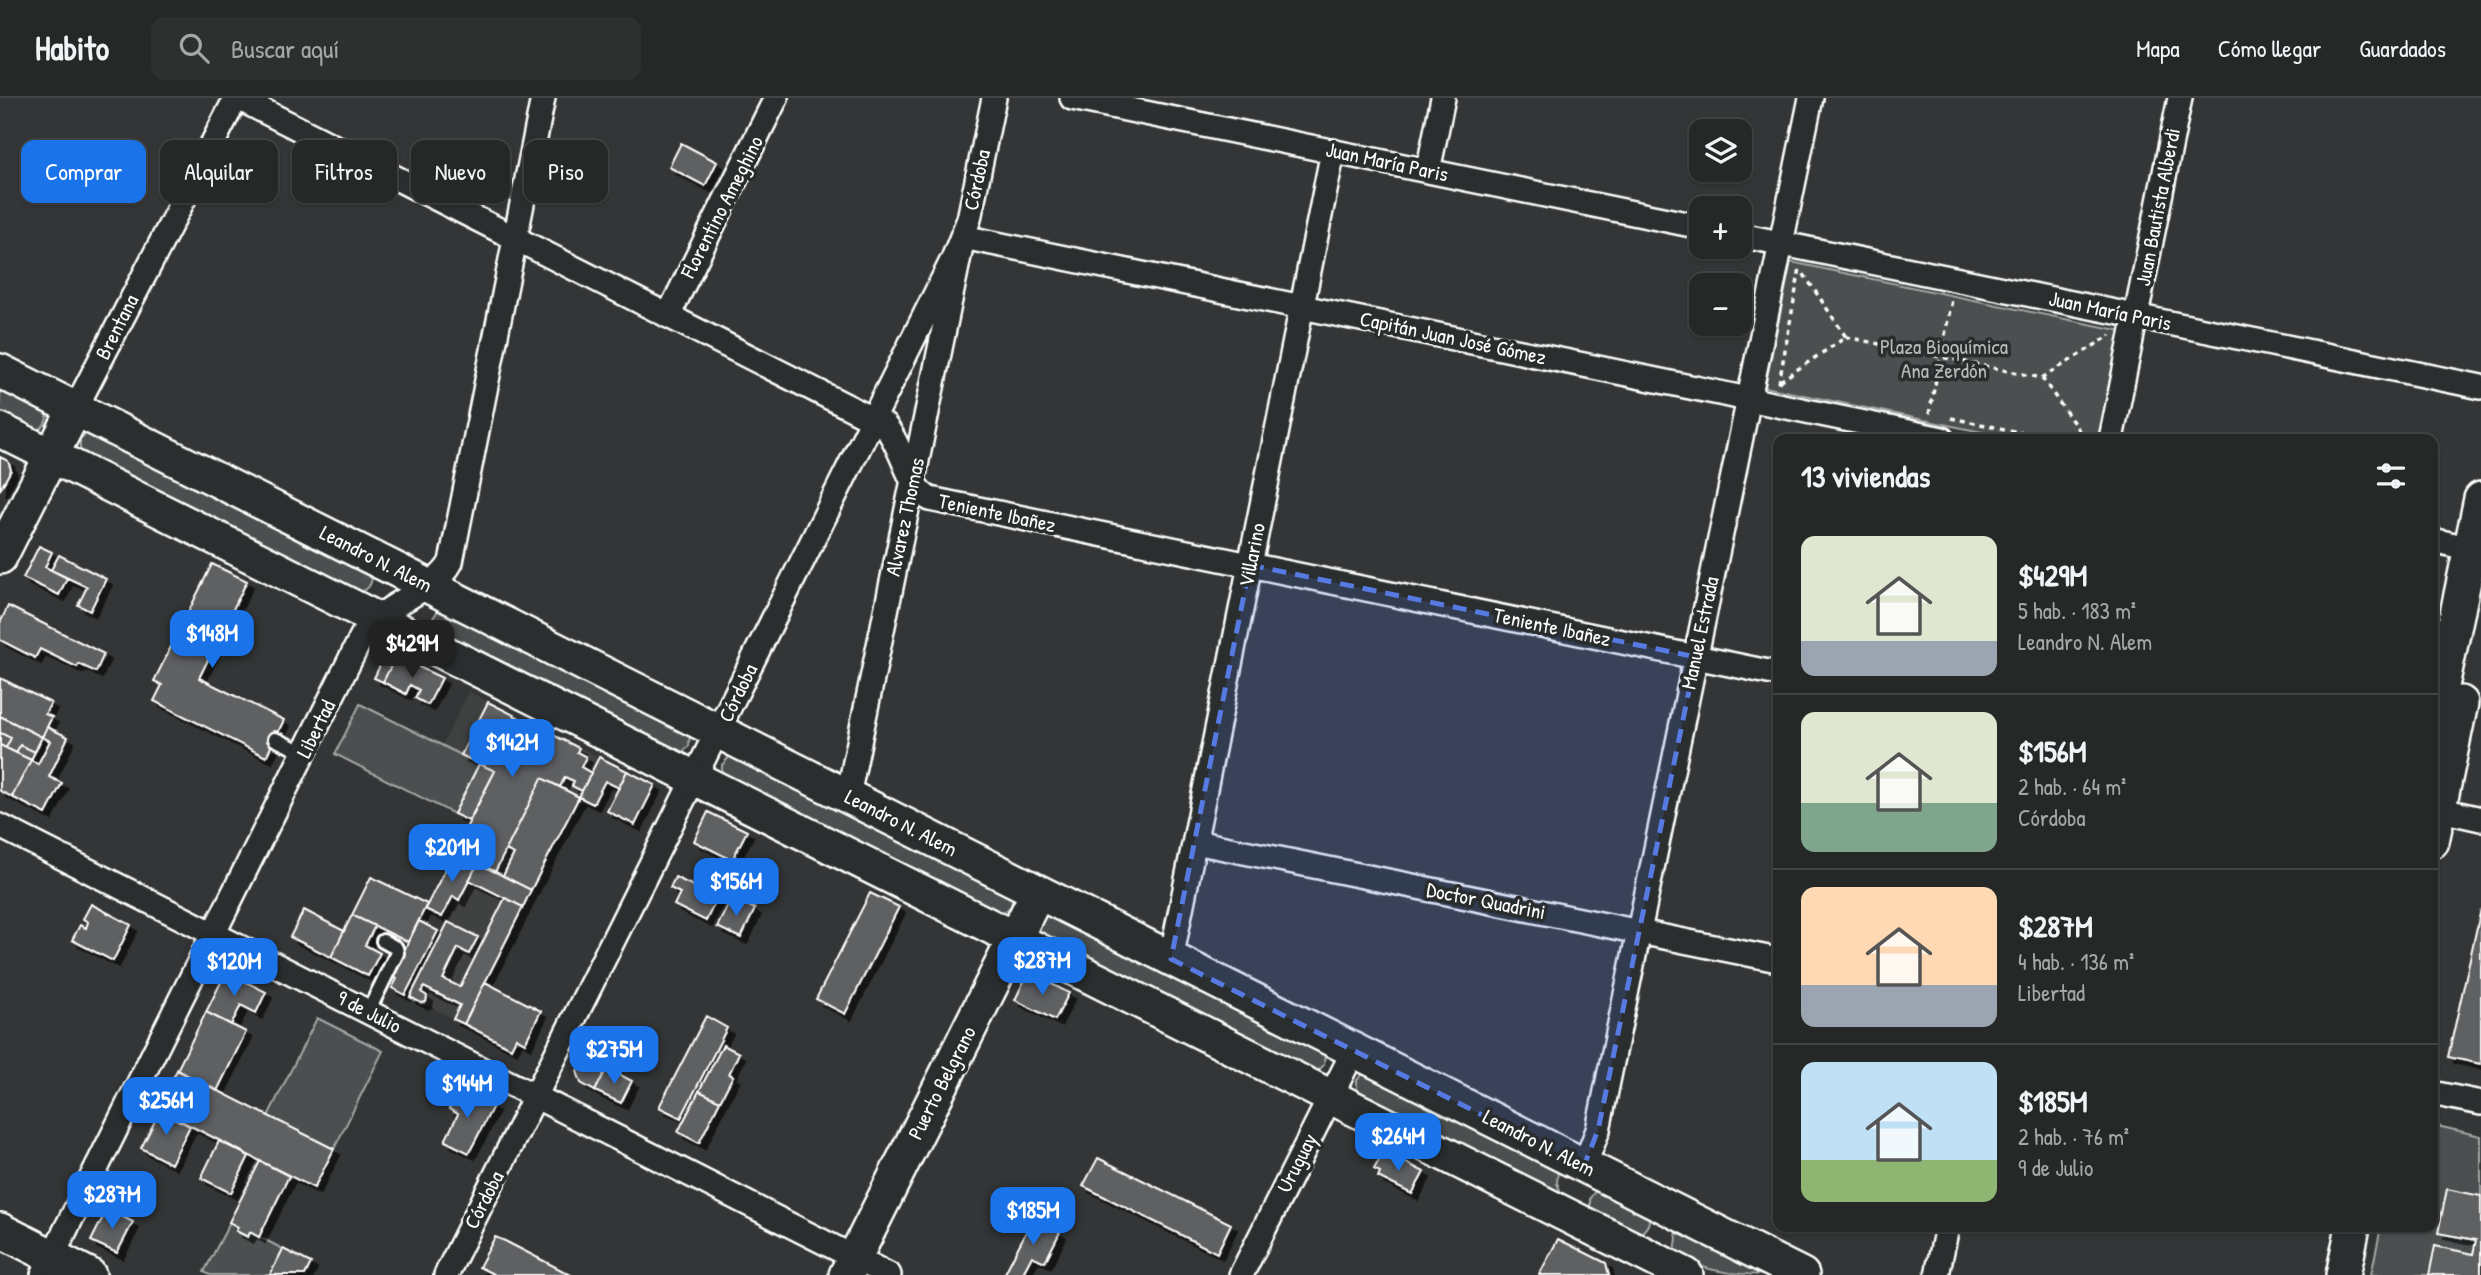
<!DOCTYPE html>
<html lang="es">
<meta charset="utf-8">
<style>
:root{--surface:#262828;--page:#2e3030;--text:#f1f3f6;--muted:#a4a6a8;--line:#424445;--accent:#1a73e8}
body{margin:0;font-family:"Patrick Hand",sans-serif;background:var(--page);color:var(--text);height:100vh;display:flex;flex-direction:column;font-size:26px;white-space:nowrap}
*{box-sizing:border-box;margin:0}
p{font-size:23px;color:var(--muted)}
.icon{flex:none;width:38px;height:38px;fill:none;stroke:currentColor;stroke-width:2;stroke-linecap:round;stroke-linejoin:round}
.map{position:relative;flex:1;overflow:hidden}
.drawer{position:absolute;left:1773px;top:336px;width:665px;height:798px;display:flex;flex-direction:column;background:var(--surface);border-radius:14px;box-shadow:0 2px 5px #0004,0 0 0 2px var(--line)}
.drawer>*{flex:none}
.banner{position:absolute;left:21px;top:42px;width:665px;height:63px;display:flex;gap:14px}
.buttons{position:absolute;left:1689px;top:21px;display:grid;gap:14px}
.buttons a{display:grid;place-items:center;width:63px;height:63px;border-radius:14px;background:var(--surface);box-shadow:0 2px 5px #0004,0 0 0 2px var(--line);font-size:35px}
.price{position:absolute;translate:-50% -60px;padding:0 16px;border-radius:14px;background:var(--accent);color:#fff;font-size:23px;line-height:46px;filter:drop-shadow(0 2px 4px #0008)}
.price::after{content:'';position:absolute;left:50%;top:42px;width:21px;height:16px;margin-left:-10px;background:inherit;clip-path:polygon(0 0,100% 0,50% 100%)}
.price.active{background:#222;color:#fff}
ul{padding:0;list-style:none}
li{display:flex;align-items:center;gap:21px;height:175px;padding:0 28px}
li+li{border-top:2px solid var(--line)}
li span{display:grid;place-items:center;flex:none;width:196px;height:140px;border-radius:14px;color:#555}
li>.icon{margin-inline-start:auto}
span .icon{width:84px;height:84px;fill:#fffc;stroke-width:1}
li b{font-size:30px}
h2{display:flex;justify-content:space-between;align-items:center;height:84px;padding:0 28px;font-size:30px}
.tag{padding:0 24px;border-radius:14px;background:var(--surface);box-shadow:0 2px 5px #0004,0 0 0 2px var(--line);font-size:24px;line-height:63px}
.tag.active{background:var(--accent);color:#fff}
header{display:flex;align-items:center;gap:42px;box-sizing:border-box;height:98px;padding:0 35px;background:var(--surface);border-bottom:2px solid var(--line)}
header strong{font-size:33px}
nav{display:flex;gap:38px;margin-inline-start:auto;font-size:24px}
.search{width:490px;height:63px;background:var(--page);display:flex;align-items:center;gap:18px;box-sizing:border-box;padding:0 24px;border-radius:14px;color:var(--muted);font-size:26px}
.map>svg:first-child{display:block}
.built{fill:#404243}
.green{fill:#4c4f50;stroke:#a6a7a8;stroke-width:2}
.building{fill:#5f6162;stroke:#fff;stroke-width:2;filter:url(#shadow)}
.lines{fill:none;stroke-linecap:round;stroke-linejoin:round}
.lane-casing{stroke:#fff;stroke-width:18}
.street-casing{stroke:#fff;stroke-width:28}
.secondary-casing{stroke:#fff;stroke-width:38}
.path{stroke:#fff;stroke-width:3.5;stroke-dasharray:5 5;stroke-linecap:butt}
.lane{stroke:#2a2d2e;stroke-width:12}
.street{stroke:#2a2d2e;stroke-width:23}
.secondary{stroke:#2a2d2e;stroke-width:33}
.marked{fill:#567ae2;fill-opacity:0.2;stroke:#567ae2;stroke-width:5;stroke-dasharray:14 9;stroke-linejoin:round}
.labels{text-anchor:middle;stroke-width:7;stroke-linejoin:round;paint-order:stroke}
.street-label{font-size:21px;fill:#fff;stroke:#2a2d2e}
.park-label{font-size:21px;fill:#b7b9b9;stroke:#2a2d2e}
</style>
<header>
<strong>Habito</strong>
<div class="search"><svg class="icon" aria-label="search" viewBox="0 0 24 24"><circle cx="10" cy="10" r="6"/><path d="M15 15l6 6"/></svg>Buscar aquí</div>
<nav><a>Mapa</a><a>Cómo llegar</a><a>Guardados</a></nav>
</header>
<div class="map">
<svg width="2481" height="1177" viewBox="0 0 2481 1177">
<defs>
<filter id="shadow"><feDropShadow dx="6" dy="6" stdDeviation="0" flood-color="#0009"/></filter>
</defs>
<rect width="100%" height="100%" fill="#333536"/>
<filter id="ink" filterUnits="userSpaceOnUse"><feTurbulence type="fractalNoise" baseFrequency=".0143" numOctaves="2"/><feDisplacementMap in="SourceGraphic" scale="14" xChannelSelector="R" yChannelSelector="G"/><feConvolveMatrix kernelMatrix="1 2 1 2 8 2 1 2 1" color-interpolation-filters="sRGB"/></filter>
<g filter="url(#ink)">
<path class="built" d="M 469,594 L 599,659 L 464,926 L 410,899 L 477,766 L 454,754 L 469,723 L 335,656 L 360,606 L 442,647 Z"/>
<path class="green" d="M 1791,164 L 2123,233 L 2101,341 L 2015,341 L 1765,289 Z
M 0,284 L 47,313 C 48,323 45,328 36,334 L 0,321 Z
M 88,334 L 372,477 C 372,488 367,493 356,495 L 80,356 L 80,341 Z
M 439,511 L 690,635 L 689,648 L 680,656 L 432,533 L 431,523 Z
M 360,606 L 479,666 L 454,716 L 335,656 Z
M 731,657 L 1013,798 L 1011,808 L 1001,817 L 722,677 L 722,667 Z
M 1049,815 L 1325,954 L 1324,967 L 1317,974 L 1039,836 C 1037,828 1042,819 1049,815 Z
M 317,920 L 383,953 L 334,1051 L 268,1018 Z
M 1364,975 L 1558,1072 L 1557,1085 L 1564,1102 L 1357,997 L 1357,982 Z
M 2433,1027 L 2481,1038 L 2481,1177 L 2371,1177 L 2381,1129 L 2432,1129 Z
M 1596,1092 L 1648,1115 C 1651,1125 1647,1130 1640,1136 L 1590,1113 L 1590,1100 Z
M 230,1124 L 238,1129 L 248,1138 L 250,1134 L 283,1151 L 270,1177 L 210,1177 L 204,1174 Z
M 1674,1128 L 1784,1177 C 1748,1177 1700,1177 1675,1154 L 1677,1140 Z"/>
<path class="building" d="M 681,45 L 717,64 L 705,88 L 669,69 Z
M 0,359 L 8,363 L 11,372 L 0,392 Z
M 39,448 L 52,454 L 45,469 L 67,480 L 59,497 L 23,480 Z
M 59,457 L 106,481 L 90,513 L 78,507 L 87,489 L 51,472 Z
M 212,466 L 247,483 L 199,580 L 284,622 L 266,659 L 154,603 L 162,587 L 154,583 Z
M 8,508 L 104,556 L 96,574 L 79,566 L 77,569 L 40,551 L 35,560 L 0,542 L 0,525 Z
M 393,556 L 396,558 L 383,584 L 374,580 L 384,559 Z
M 396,558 L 442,580 L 428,607 L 415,600 L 419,592 L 410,587 L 406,596 L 383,584 Z
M 0,580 L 51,605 L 45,616 L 52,619 L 42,639 L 0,618 Z
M 488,604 L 579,650 L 577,654 L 586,659 L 581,669 L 591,675 L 582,693 L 572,688 L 574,683 L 565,679 L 560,689 L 542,680 L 495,774 L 454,754 L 495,673 L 461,657 Z
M 0,618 L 42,639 L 35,654 L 20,647 L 16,655 L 6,650 L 11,640 L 1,635 L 0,637 Z
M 0,618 L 42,639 L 31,662 L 0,647 Z
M 47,629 L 68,639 L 49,679 L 62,685 L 46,716 L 12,699 L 31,662 L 38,666 L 50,643 L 42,639 Z
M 0,647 L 31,662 L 12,699 L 0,693 Z
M 599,659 L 627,673 L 619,690 L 605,683 L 593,706 L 579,699 Z
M 479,666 L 495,673 L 469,723 L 454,716 Z
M 627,673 L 655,687 L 635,727 L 607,713 Z
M 542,680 L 579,699 L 531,792 L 503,778 L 514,756 L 506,752 Z
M 708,714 L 747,733 L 732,762 L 694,743 Z
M 454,754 L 478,765 L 459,802 L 453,798 L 442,819 L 425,811 Z
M 478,765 L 531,792 L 523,809 L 469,782 Z
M 371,779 L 427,806 L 408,844 L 352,817 Z
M 675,779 L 697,790 L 700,783 L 720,793 L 706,823 L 674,807 L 680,795 L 670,790 Z
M 870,795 L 899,809 L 845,916 L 816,901 Z
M 732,799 L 755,811 L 741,840 L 717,829 Z
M 505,800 L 523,809 L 464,926 L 453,921 L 460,907 L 424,889 L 421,894 L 427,898 L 426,904 L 421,905 L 410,899 L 448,824 L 478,839 L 469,856 L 458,850 L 443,881 L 460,889 Z
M 91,806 L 131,827 L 113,863 L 72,842 L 80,827 L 86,830 L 88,824 L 83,821 Z
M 2481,811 L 2481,966 L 2448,959 Z
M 304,812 L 344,833 L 331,859 L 290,839 Z
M 352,817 L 375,828 L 365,847 L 380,855 L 368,878 L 331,859 Z
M 419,823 L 438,833 L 405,897 L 392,890 L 397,881 L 391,878 Z
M 226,874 L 266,894 L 256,915 L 241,907 L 231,927 L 206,914 Z
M 1038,879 L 1069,895 L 1055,922 L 1015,902 L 1024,883 Z
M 485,884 L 541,913 L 525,945 L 516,940 L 511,950 L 464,926 Z
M 206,914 L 246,934 L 217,993 L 177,972 Z
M 706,918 L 727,930 L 681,1020 L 659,1009 Z
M 723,947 L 739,955 L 729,976 L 733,978 L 720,1003 L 699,993 Z
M 589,951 L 611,962 L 595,993 L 581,985 L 577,973 Z
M 607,970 L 632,983 L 621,1005 L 595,993 Z
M 177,972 L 334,1051 L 314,1090 L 157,1011 Z
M 459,991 L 493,1008 L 469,1055 L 445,1043 L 458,1016 L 449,1011 Z
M 699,993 L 720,1003 L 699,1045 L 678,1034 Z
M 160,1013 L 190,1028 L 171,1066 L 141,1050 Z
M 219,1043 L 249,1058 L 231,1095 L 201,1080 Z
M 1384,1053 L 1424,1074 L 1412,1096 L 1378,1079 L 1380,1074 L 1374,1071 Z
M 1098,1060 L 1231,1126 L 1217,1155 L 1083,1088 Z
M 260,1063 L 289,1078 L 259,1139 L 250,1134 L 248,1139 L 236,1133 L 238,1129 L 229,1124 Z
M 2447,1091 L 2481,1098 L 2481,1177 L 2429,1177 L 2435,1148 L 2473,1156 L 2476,1142 L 2438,1135 Z
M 107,1111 L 133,1124 L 117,1155 L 91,1143 Z
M 1033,1120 L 1060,1134 L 1045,1164 L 1032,1158 L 1023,1175 L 1028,1177 L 1004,1177 Z
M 495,1139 L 505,1143 L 571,1177 L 495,1177 L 479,1169 Z
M 1558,1141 L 1606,1165 L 1609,1177 L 1539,1177 Z
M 283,1151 L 311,1165 L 305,1177 L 270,1177 Z"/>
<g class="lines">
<g class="lane-casing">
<path id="lane" d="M 275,641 L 304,655
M 368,914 L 397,855 L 396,850 L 383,843"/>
</g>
<g class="street-casing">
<path id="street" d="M 238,0 L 884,327 C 903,347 907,390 930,401 L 1778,576
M 1072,0 L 1701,129
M 1428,73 L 1443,0
M 1740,137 L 2481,289
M 668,218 L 776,0
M 75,311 L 236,0
M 2111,341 L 2180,0
M 2432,442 L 2481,453
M 848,698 L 963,139 L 1942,341
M 2432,710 L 2481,721
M 0,728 L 889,1177
M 1195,744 L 1778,862
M 1171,861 L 1333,53
M 2432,995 L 2481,1005
M 1584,1068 L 1598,1032 L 1811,0
M 43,1177 L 362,538 C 381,505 436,494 451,464 L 543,0
M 446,1177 L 953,161 L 969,121 L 994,0
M 1241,1177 L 1354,952
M 1937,1177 L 1947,1129"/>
</g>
<g class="secondary-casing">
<path id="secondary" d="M 0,273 L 1802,1177
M 0,332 L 1686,1177
M 0,459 L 75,311
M 2432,636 L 2481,401
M 2432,743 L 2461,605
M 0,1132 L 89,1177
M 846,1177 L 1038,794
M 2343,1177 L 2353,1129"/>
</g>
<path class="path" d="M 1846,239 L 2042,280 L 2085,341
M 2042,280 L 2111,237
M 1780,283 L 1846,239 L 1801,172
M 1779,285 L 1800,170
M 1929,316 L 1952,202
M 1951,320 L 2053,341"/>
<use href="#lane" class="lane"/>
<use href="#street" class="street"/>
<use href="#secondary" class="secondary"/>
</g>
</g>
<path class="marked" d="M 1250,467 L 1696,559 L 1598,1032 L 1584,1068 L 1171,861 Z"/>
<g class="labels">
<g class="street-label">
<text transform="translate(1387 64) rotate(12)" y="7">Juan María Paris</text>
<text transform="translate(977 82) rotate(-78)" y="7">Córdoba</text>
<text transform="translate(722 109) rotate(-63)" y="7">Florentino Ameghino</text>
<text transform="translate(2158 109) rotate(-79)" y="7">Juan Bautista Alberdi</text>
<text transform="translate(2110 213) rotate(12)" y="7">Juan María Paris</text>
<text transform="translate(117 229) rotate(-63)" y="7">Brentana</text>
<text transform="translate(1453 240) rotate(12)" y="7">Capitán Juan José Gómez</text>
<text transform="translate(997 415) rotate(12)" y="7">Teniente Ibañez</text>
<text transform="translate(905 419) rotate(-78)" y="7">Alvarez Thomas</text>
<text transform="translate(1252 457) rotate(-79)" y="7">Villarino</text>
<text transform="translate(376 461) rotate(27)" y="7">Leandro N. Alem</text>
<text transform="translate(1552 529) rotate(12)" y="7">Teniente Ibañez</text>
<text transform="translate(1700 535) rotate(-78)" y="7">Manuel Estrada</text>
<text transform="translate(738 595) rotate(-64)" y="7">Córdoba</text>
<text transform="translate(316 631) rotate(-64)" y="7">Libertad</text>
<text transform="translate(901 725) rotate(27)" y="7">Leandro N. Alem</text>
<text transform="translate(1486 803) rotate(11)" y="7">Doctor Quadrini</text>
<text transform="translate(369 914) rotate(27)" y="7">9 de Julio</text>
<text transform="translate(942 985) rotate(-63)" y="7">Puerto Belgrano</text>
<text transform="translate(1539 1045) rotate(27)" y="7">Leandro N. Alem</text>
<text transform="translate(1297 1065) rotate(-63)" y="7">Uruguay</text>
<text transform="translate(484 1102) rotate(-63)" y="7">Córdoba</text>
</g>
<g class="park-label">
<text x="1944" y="256">Plaza Bioquímica<tspan x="1944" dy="24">Ana Zerdón</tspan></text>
</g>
</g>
</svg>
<div class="buttons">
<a><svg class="icon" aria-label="layers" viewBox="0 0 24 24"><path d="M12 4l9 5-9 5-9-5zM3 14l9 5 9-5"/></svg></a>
<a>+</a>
<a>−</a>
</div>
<b class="price" style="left:212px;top:572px">$148M</b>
<b class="price active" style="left:412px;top:582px">$429M</b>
<b class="price" style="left:512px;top:681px">$142M</b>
<b class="price" style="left:452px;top:786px">$201M</b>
<b class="price" style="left:736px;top:820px">$156M</b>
<b class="price" style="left:1042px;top:899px">$287M</b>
<b class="price" style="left:234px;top:900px">$120M</b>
<b class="price" style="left:614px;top:988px">$275M</b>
<b class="price" style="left:467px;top:1022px">$144M</b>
<b class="price" style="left:166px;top:1039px">$256M</b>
<b class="price" style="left:1398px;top:1075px">$264M</b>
<b class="price" style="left:112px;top:1133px">$287M</b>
<b class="price" style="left:1033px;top:1149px">$185M</b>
<div class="banner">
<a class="tag active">Comprar</a>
<a class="tag">Alquilar</a>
<a class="tag">Filtros</a>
<a class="tag">Nuevo</a>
<a class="tag">Piso</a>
</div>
<section class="drawer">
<h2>13 viviendas<svg class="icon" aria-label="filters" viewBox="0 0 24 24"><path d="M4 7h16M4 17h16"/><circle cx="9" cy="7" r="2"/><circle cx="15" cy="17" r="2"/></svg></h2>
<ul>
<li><span style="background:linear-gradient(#dfe7d0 75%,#9aa5b1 0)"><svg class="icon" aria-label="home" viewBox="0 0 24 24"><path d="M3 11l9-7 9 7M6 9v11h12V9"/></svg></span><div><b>$429M</b><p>5 hab. · 183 m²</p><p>Leandro N. Alem</p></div></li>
<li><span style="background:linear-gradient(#dfe7d0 65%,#7fa58c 0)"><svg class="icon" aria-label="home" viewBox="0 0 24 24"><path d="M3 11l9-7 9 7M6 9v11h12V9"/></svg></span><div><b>$156M</b><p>2 hab. · 64 m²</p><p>Córdoba</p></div></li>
<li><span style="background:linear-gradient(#ffd9b3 70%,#9aa5b1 0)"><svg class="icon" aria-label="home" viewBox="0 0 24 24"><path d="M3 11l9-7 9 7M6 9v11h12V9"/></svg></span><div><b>$287M</b><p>4 hab. · 136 m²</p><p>Libertad</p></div></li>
<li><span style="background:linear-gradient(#bfe0f5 70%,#8fb573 0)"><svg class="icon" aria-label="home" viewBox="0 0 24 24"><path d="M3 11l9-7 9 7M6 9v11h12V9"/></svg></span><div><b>$185M</b><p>2 hab. · 76 m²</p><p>9 de Julio</p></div></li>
</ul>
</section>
</div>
